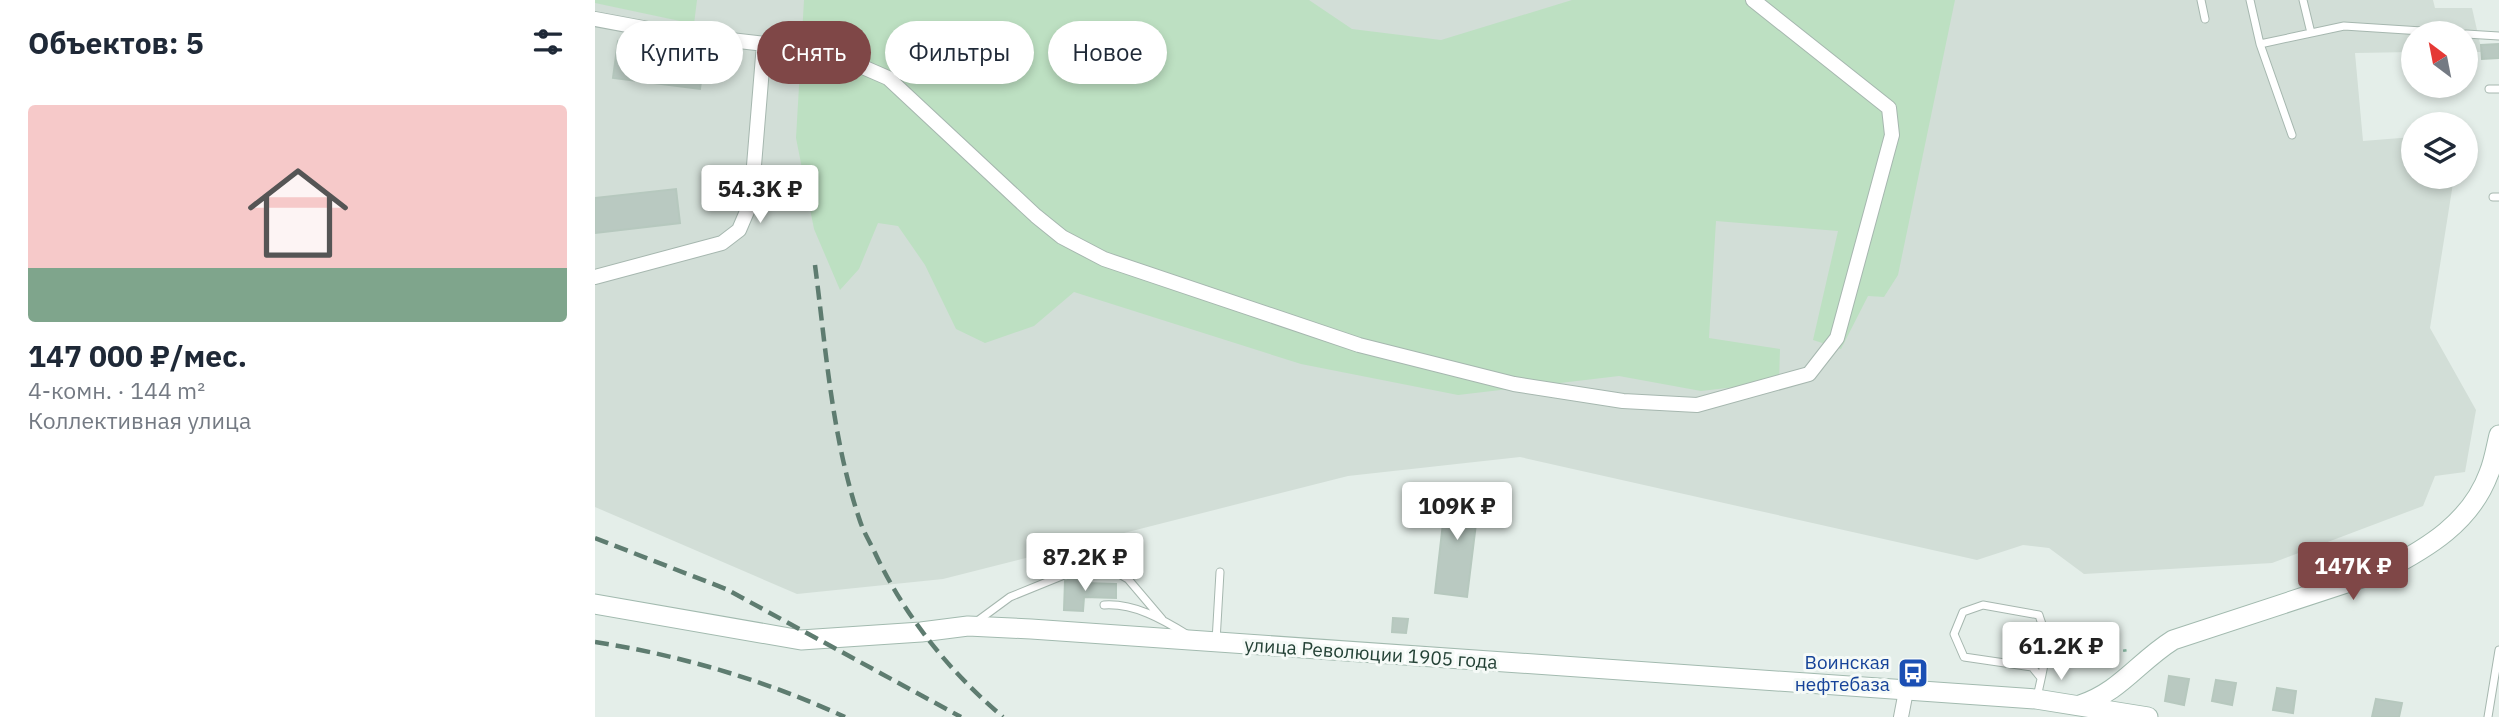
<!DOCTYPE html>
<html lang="ru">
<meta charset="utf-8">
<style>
:root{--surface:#fff;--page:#f6f6f7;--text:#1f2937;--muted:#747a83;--line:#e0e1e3;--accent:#7f4747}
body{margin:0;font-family:"IBM Plex Sans",sans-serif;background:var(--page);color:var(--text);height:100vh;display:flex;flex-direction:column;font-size:26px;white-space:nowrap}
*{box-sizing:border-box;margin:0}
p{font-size:23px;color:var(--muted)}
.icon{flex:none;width:38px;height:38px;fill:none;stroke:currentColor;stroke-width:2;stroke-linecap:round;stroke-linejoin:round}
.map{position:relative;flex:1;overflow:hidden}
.details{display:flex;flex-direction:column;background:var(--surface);width:595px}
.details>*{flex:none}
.hud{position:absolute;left:21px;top:21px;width:665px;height:63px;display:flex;gap:14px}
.needle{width:46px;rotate:328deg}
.tools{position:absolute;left:1806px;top:21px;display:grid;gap:14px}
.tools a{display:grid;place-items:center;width:77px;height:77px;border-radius:50%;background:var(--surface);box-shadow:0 4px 10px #0003;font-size:35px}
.price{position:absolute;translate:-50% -60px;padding:0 16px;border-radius:7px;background:#fff;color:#222;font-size:23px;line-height:46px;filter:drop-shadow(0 2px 4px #0008)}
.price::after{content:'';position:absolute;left:50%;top:42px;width:21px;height:16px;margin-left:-10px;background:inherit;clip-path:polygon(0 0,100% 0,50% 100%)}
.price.active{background:var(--accent);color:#fff}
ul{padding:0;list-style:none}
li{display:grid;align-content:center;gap:14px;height:371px;padding:0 28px}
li+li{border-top:2px solid var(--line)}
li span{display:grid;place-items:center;height:217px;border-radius:7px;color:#555}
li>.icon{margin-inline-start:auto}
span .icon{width:126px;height:126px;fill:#fffc;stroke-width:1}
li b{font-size:30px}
h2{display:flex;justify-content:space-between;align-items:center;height:84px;padding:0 28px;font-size:30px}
.chip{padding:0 24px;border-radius:32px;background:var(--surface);box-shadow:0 4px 10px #0003;font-size:24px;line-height:63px}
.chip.active{background:var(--accent);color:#fff}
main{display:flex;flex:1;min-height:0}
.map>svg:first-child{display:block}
.built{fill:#d2ded7}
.green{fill:#bde0c2}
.building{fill:#b9c9c1;stroke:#b6c8be;stroke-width:2}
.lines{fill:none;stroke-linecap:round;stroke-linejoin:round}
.lane-casing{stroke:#a6b7af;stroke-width:9}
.street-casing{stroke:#a6b7af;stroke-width:16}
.secondary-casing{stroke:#a2baaf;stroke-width:21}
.path{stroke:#84b39e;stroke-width:2.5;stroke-dasharray:3.5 5;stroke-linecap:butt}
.lane{stroke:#fff;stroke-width:7}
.street{stroke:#fff;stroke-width:14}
.secondary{stroke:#fff;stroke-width:19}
.rail{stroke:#5e7c70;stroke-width:4.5;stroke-dasharray:14 7;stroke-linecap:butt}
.labels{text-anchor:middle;stroke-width:6;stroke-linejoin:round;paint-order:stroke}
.street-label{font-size:19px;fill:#234135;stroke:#f5faf7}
.transit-label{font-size:19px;fill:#164399;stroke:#f5faf7;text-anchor:end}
</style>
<main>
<section class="details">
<h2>Объектов: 5<svg class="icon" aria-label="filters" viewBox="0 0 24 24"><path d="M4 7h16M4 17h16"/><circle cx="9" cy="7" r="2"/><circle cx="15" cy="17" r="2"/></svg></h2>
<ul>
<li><span style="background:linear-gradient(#f6c9c9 75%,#7fa58c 0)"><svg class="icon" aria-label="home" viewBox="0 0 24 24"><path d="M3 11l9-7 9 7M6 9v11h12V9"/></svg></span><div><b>147 000 ₽/мес.</b><p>4-комн. · 144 m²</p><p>Коллективная улица</p></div></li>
</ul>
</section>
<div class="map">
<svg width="1904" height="717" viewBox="0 0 1904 717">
<rect width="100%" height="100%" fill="#e4eee9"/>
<path class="built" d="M 0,0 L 1838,0 L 1840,8 L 1877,8 L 1887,52 L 1871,52 L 1871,33 L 1818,33 L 1818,52 L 1760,53 L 1768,141 L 1818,137 L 1818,177 L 1859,177 L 1835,328 L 1881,410 L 1870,472 L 1840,476 L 1828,506 L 1677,563 L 1489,574 L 1454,548 L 1428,545 L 1382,560 L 925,457 L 753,476 L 348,579 L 202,594 L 0,507 Z"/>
<path class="green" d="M 0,0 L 102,0 L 99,24 L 0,3 Z
M 209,0 L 714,0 L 757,29 L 846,40 L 977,0 L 1360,0 L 1303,275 L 1289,297 L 1273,296 L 1246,349 L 1218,340 L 1243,231 L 1121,221 L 1114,338 L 1185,349 L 1184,382 L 1106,391 L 1024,376 L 863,395 L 706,364 L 479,292 L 439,326 L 390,343 L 361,329 L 330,265 L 303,226 L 283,223 L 264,269 L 245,290 L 219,229 L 201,138 Z"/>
<path class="building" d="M 23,41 L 110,53 L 105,89 L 18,78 Z
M 1904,44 L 1904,58 L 1887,59 L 1886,45 Z
M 81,189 L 85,223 L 0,233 L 0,198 Z
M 852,488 L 885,491 L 872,597 L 840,593 Z
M 475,579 L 489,579 L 489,583 L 521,584 L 521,598 L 489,597 L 488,611 L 469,610 L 470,581 Z
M 798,618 L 813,619 L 811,633 L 797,632 Z
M 1574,676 L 1594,679 L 1589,705 L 1570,701 Z
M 1621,680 L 1641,683 L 1637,705 L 1617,701 Z
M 1682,688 L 1701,691 L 1698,713 L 1678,710 Z
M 1781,699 L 1807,703 L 1804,717 L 1777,717 Z"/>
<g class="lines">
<g class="lane-casing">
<path id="lane" d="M 1606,0 L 1610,19
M 1655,0 L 1665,44 L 1697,135
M 1708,0 L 1716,33
M 1871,34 L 1904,36
M 1665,44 L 1749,26 L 1858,33
M 1894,89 L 1904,89
M 1898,197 L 1904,197
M 509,605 C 539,603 567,619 593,635
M 381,622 L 415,597 L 474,573 L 489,572 L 521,572 L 533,579 L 567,619
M 621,641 L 625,572
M 1442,697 C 1446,679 1452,657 1451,638 C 1450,631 1446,622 1444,615 L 1388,605 L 1368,612 L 1359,634 L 1369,657 L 1437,667 L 1446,678
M 1893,717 L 1904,650"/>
</g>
<g class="street-casing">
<path id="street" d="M 0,19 L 75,33 L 231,51 L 293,78 L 441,216 L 467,237 L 509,259 L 764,345 L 919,384 L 1028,401 L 1102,405 L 1214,374 L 1242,338 L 1297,135 L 1294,108 L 1158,0
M 0,277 L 127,243 L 144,230 L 156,202 L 169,44
M 1306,717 L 1311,691"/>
</g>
<g class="secondary-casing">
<path id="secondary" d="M 0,604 L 206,640 L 326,632 L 373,626 L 436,629 L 1441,699 L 1553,717
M 1485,705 C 1525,692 1543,662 1578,640 L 1788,571 C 1833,548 1876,522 1894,473 C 1899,461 1901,447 1904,435"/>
</g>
<path class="path" d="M 1461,662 L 1533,650"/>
<use href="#lane" class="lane"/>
<use href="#street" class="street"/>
<use href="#secondary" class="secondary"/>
<path class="rail" d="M 220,265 C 231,350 237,439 265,521 C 269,533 276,544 281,555 C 311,618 355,672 408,717
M 0,538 L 131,589 L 366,717
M 0,642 C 85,655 172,681 250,717"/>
</g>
<defs>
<g id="bus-square" transform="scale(1.575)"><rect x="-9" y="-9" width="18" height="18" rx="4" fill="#1a4fb4" stroke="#f5faf7"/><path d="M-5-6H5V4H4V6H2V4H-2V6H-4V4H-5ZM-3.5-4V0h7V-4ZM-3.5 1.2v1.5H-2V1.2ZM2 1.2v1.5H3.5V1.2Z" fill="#fff"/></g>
</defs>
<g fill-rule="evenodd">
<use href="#bus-square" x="1318" y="673"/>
</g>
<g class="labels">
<g class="street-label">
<text transform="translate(776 653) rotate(4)" y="7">улица Революции 1905 года</text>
</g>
<g class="transit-label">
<text x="1295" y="669">Воинская<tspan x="1295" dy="22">нефтебаза</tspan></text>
</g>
</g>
</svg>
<div class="tools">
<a><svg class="needle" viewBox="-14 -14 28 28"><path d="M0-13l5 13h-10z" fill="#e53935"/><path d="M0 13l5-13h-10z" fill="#747a83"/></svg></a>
<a><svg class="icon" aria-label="layers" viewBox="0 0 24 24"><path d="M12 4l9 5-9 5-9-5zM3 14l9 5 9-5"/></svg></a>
</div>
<b class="price" style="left:165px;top:225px">54.3K ₽</b>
<b class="price" style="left:862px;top:542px">109K ₽</b>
<b class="price" style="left:490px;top:593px">87.2K ₽</b>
<b class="price active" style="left:1758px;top:602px">147K ₽</b>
<b class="price" style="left:1466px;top:682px">61.2K ₽</b>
<div class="hud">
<a class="chip">Купить</a>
<a class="chip active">Снять</a>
<a class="chip">Фильтры</a>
<a class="chip">Новое</a>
</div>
</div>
</main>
